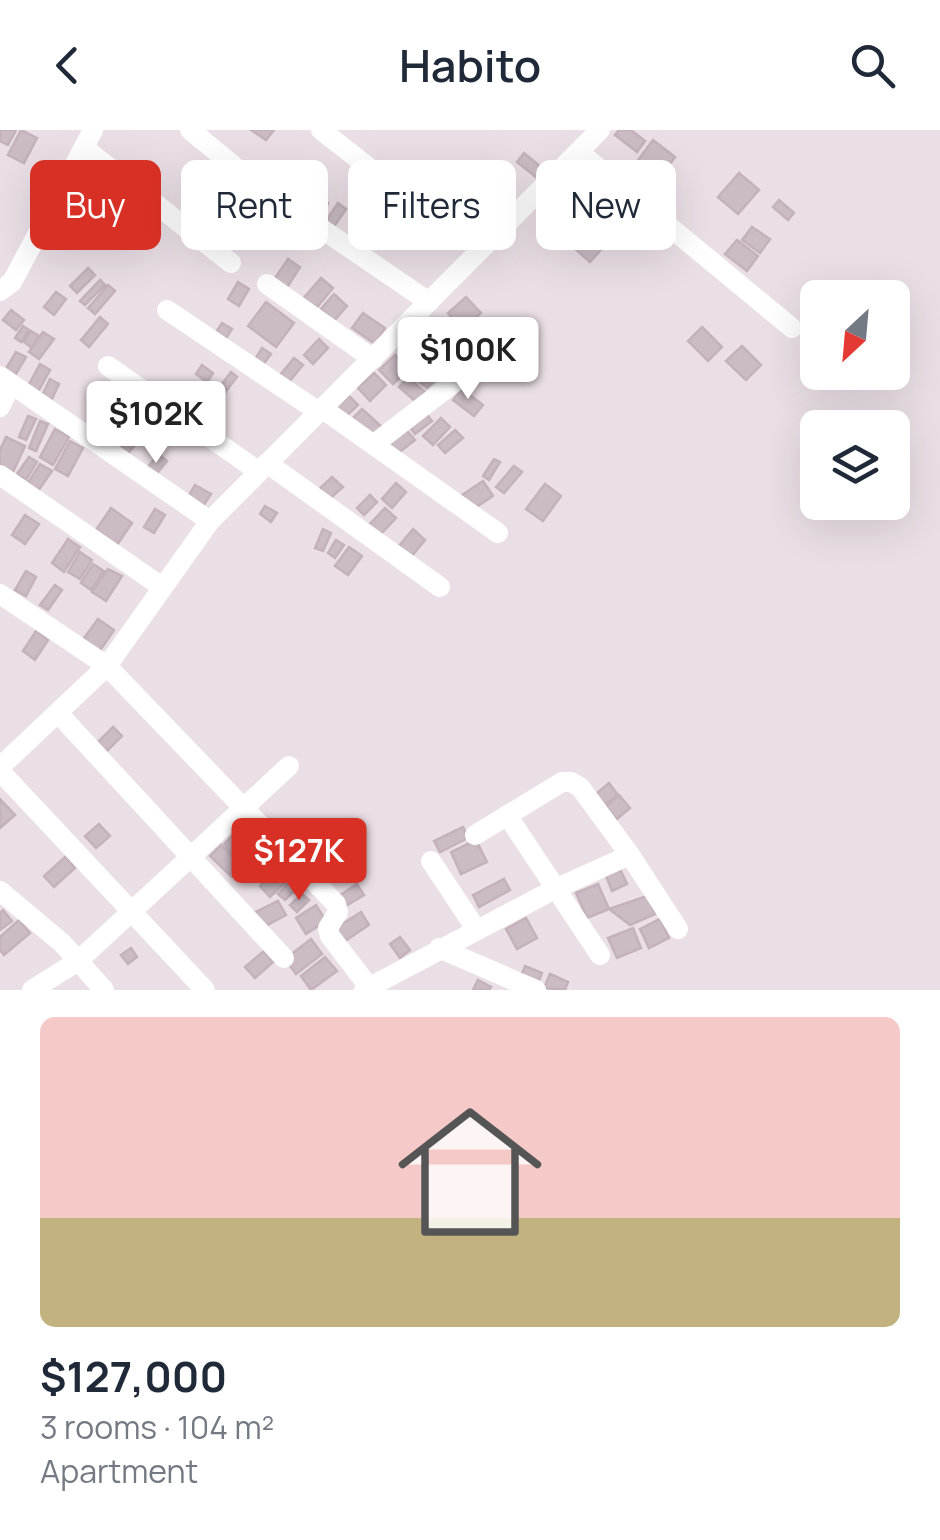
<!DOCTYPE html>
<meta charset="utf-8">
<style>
:root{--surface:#fff;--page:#f6f6f7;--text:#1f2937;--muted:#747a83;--accent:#d93025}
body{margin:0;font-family:Manrope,sans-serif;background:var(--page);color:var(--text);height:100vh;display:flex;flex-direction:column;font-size:38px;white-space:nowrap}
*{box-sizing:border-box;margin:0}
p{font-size:32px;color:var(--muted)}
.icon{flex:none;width:55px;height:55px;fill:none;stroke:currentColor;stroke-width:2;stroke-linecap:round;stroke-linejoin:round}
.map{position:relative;height:860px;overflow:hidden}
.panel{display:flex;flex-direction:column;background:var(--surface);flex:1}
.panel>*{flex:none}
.guide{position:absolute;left:30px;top:30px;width:880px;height:90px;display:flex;gap:20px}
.needle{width:65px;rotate:206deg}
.fabs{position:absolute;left:800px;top:150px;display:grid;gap:20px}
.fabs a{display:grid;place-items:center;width:110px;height:110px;border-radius:15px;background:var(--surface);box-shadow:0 10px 40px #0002;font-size:50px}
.price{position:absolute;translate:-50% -85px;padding:0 22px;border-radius:10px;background:#fff;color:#222;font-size:32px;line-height:65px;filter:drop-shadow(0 2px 5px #0008)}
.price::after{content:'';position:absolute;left:50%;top:60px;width:30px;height:22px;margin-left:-15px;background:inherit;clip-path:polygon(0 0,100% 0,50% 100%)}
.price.on{background:var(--accent);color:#fff}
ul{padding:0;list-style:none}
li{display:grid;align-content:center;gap:20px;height:530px;padding:0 40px}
li span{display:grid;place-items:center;height:310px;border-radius:15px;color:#555}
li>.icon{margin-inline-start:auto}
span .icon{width:180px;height:180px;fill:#fffc;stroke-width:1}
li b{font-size:42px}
.chip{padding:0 35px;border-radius:15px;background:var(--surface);box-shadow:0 10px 40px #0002;font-size:35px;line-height:90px}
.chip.on{background:var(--accent);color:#fff}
header{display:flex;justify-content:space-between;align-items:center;height:130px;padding:0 40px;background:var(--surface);font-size:45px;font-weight:600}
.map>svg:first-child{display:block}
.building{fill:#cabbc4;stroke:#c3b2bc;stroke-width:2.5}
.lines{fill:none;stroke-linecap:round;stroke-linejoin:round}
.street{stroke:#fff;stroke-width:20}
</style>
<header><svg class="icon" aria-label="back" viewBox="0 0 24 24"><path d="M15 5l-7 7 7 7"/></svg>Habito<svg class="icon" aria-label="search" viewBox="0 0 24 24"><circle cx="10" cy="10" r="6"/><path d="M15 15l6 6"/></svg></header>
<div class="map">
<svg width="940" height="860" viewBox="0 0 940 860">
<rect width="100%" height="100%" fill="#eadfe6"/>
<path class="building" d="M 1,0 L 16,0 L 8,15 L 0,11 Z
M 21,0 L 37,8 L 24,33 L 8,25 Z
M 251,0 L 274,0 L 266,10 Z
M 619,0 L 631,0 L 645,11 L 637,22 L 615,5 Z
M 653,10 L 675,27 L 646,66 L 624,49 Z
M 524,23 L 548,43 L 541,51 L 517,32 Z
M 739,43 L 759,60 L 738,84 L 718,67 Z
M 579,50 L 602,70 L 588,87 L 564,66 Z
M 119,56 L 142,69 L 123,100 L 100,86 Z
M 298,64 L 312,71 L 304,86 L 291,79 Z
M 613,67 L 637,88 L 619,110 L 594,89 Z
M 317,68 L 328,73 L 319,92 L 308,86 Z
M 779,70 L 794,83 L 788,90 L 773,77 Z
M 338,73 L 346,79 L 331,101 L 323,95 Z
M 580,91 L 606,114 L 590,132 L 564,109 Z
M 752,97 L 770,109 L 760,123 L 742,110 Z
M 737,110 L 758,126 L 747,141 L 725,124 Z
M 288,129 L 300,137 L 286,159 L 273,151 Z
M 88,138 L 95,145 L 77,163 L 70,156 Z
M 321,148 L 333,158 L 314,181 L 302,170 Z
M 100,150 L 105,155 L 85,175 L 80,171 Z
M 238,152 L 249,159 L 239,176 L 228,169 Z
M 108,155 L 115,161 L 95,184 L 88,178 Z
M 56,162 L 66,169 L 54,185 L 44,177 Z
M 334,164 L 347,176 L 334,191 L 321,179 Z
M 466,167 L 481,183 L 463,199 L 448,183 Z
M 266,172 L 294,193 L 276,217 L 248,196 Z
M 11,180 L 24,190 L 16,200 L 3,190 Z
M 363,183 L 385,198 L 375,214 L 352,198 Z
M 100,187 L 108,194 L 89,217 L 81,210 Z
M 222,193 L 232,199 L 223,213 L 213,207 Z
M 23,196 L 29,200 L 21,212 L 15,208 Z
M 468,197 L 486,213 L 474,225 L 456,209 Z
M 702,197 L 722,217 L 708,231 L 688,211 Z
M 31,201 L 39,206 L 32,218 L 24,212 Z
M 43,202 L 54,209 L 39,229 L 29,222 Z
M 319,209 L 328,218 L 313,234 L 304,225 Z
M 451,210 L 470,230 L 463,236 L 445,216 Z
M 742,216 L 761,235 L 746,250 L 726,231 Z
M 262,218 L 271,224 L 262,236 L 254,231 Z
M 16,222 L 26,227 L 14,247 L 4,242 Z
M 395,225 L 409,239 L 393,254 L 379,240 Z
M 294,228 L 303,235 L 289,252 L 280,245 Z
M 40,234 L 50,240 L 38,262 L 28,256 Z
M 202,235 L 213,243 L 207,252 L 196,244 Z
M 420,238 L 434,251 L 427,258 L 413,246 Z
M 231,242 L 237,247 L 220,269 L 214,264 Z
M 374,243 L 386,255 L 370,271 L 358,258 Z
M 408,248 L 425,262 L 416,272 L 399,257 Z
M 50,249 L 59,254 L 49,275 L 40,270 Z
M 111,253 L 121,262 L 104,282 L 93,272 Z
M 199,259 L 211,270 L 193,292 L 180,282 Z
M 462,259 L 483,275 L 474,286 L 453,270 Z
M 349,266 L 358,275 L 342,290 L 333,280 Z
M 362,279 L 382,297 L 369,310 L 349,292 Z
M 425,282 L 432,291 L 415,304 L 408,295 Z
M 28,286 L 36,289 L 26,310 L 19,307 Z
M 441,288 L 450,297 L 433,315 L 423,306 Z
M 40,291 L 48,294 L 36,321 L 29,318 Z
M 403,296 L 415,310 L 397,324 L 386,311 Z
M 55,299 L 69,307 L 53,335 L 40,327 Z
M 455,300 L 463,308 L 445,323 L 438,315 Z
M 6,307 L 25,316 L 13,342 L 0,336 L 0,320 Z
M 126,307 L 135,315 L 126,326 L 117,318 Z
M 70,311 L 83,318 L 68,346 L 55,339 Z
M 158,324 L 167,331 L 154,347 L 145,341 Z
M 29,327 L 37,332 L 26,350 L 17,344 Z
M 494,329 L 500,332 L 489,350 L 483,346 Z
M 40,334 L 52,341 L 38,361 L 27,354 Z
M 514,336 L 522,342 L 504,363 L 496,357 Z
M 332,347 L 343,357 L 326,372 L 316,362 Z
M 483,351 L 493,366 L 472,380 L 462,365 Z
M 396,353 L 406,362 L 392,378 L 382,369 Z
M 545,354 L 561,366 L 543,391 L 526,379 Z
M 195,355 L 211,364 L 200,381 L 185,372 Z
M 370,365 L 377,372 L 364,385 L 357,378 Z
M 265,376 L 277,383 L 271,392 L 260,384 Z
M 111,378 L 132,393 L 117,415 L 96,400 Z
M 385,378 L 396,388 L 379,406 L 368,396 Z
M 155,379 L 165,385 L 154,403 L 144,397 Z
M 25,385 L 39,394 L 25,414 L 12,405 Z
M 323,399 L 331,403 L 323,421 L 315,418 Z
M 413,399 L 425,410 L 411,427 L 399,416 Z
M 68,409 L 80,417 L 64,442 L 52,433 Z
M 336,410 L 344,415 L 335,428 L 328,423 Z
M 349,417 L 362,426 L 348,445 L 335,436 Z
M 80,422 L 92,430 L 80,449 L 68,442 Z
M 93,434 L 104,441 L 91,460 L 81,453 Z
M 108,439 L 122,446 L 106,471 L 92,462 Z
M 26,441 L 36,447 L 26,466 L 15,460 Z
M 55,455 L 62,460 L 48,480 L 40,475 Z
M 98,489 L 114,500 L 99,522 L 82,511 Z
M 36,501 L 48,510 L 35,530 L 23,521 Z
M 113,597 L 122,606 L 102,626 L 93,617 Z
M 609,653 L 618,665 L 605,675 L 596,664 Z
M 619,665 L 630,678 L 617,689 L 606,676 Z
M 0,669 L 15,685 L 0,698 Z
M 99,694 L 110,706 L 96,718 L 85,706 Z
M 463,697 L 468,708 L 440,722 L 434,711 Z
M 234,704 L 253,725 L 242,734 L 224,714 Z
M 476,710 L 487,732 L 461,744 L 451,722 Z
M 221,715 L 242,737 L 232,747 L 210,726 Z
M 65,727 L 75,738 L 54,757 L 44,746 Z
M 620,739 L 627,754 L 612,761 L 606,746 Z
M 275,741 L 286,752 L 270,767 L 260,756 Z
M 294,748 L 301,754 L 285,770 L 278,764 Z
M 504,749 L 510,760 L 479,777 L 473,765 Z
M 357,754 L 364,765 L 344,777 L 337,767 Z
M 598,754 L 609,779 L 587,788 L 576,763 Z
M 302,764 L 309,770 L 297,782 L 290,775 Z
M 647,766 L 655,784 L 630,795 L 609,779 Z
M 278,771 L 286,785 L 260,799 L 252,784 Z
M 316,775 L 326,791 L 306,804 L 296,788 Z
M 3,780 L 12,791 L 0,800 L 0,783 Z
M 361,782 L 369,795 L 342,813 L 333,800 Z
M 526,788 L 537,808 L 517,819 L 506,799 Z
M 660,789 L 669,808 L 649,818 L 640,799 Z
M 19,790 L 30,803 L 4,825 L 0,820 L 0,807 Z
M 633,798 L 641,818 L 617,828 L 608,808 Z
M 400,807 L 410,820 L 400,828 L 390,814 Z
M 311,809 L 322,824 L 296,844 L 285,829 Z
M 131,818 L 137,827 L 128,834 L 121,825 Z
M 264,821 L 273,832 L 255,848 L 245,837 Z
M 325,827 L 337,841 L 311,860 L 301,846 Z
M 525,836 L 542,843 L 537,856 L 520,849 Z
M 550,844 L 568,852 L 565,860 L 544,858 Z
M 478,850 L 491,857 L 489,860 L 473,860 Z"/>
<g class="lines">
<path class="street" d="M 190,0 L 234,36
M 321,0 L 372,40
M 84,18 L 231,133
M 579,22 L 792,198
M 300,84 L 429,172
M 267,154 L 373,229
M 0,161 L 12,152 L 93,0
M 167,180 L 319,282
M 108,236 L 258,341
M 0,246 L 210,391
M 0,277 L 11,254
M 323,279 L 498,403
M 373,315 L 487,227
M 267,333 L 440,457
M 0,345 L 162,457
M 0,464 L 107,536 L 336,774 L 338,782 L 328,798 L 330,806 L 369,857
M 58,583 L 284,828
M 0,637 L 107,536 L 210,391 L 600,0
M 0,641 L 205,860
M 507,685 L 600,825
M 475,705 L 562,652 L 571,652 L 580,657 L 630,725 L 678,799
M 431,731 L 476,799
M 0,761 L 62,813 L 104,860
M 439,818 L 536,860
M 32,860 L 78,831 L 289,636
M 364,860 L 557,758 L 630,725"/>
</g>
</svg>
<div class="fabs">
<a><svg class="needle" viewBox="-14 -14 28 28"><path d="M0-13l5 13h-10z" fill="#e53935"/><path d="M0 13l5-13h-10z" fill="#747a83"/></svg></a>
<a><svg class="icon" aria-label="layers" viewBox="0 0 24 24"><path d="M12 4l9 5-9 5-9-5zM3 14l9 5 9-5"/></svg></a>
</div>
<b class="price" style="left:468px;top:272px">$100K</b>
<b class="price" style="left:156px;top:336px">$102K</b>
<b class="price on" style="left:299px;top:773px">$127K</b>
<div class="guide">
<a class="chip on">Buy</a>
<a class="chip">Rent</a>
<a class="chip">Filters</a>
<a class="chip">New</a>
</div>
</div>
<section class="panel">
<ul>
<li><span style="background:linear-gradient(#f6c9c9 65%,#c2b280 0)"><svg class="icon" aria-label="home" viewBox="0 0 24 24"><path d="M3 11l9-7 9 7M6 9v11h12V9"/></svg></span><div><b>$127,000</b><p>3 rooms · 104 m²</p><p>Apartment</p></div></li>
</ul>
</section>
